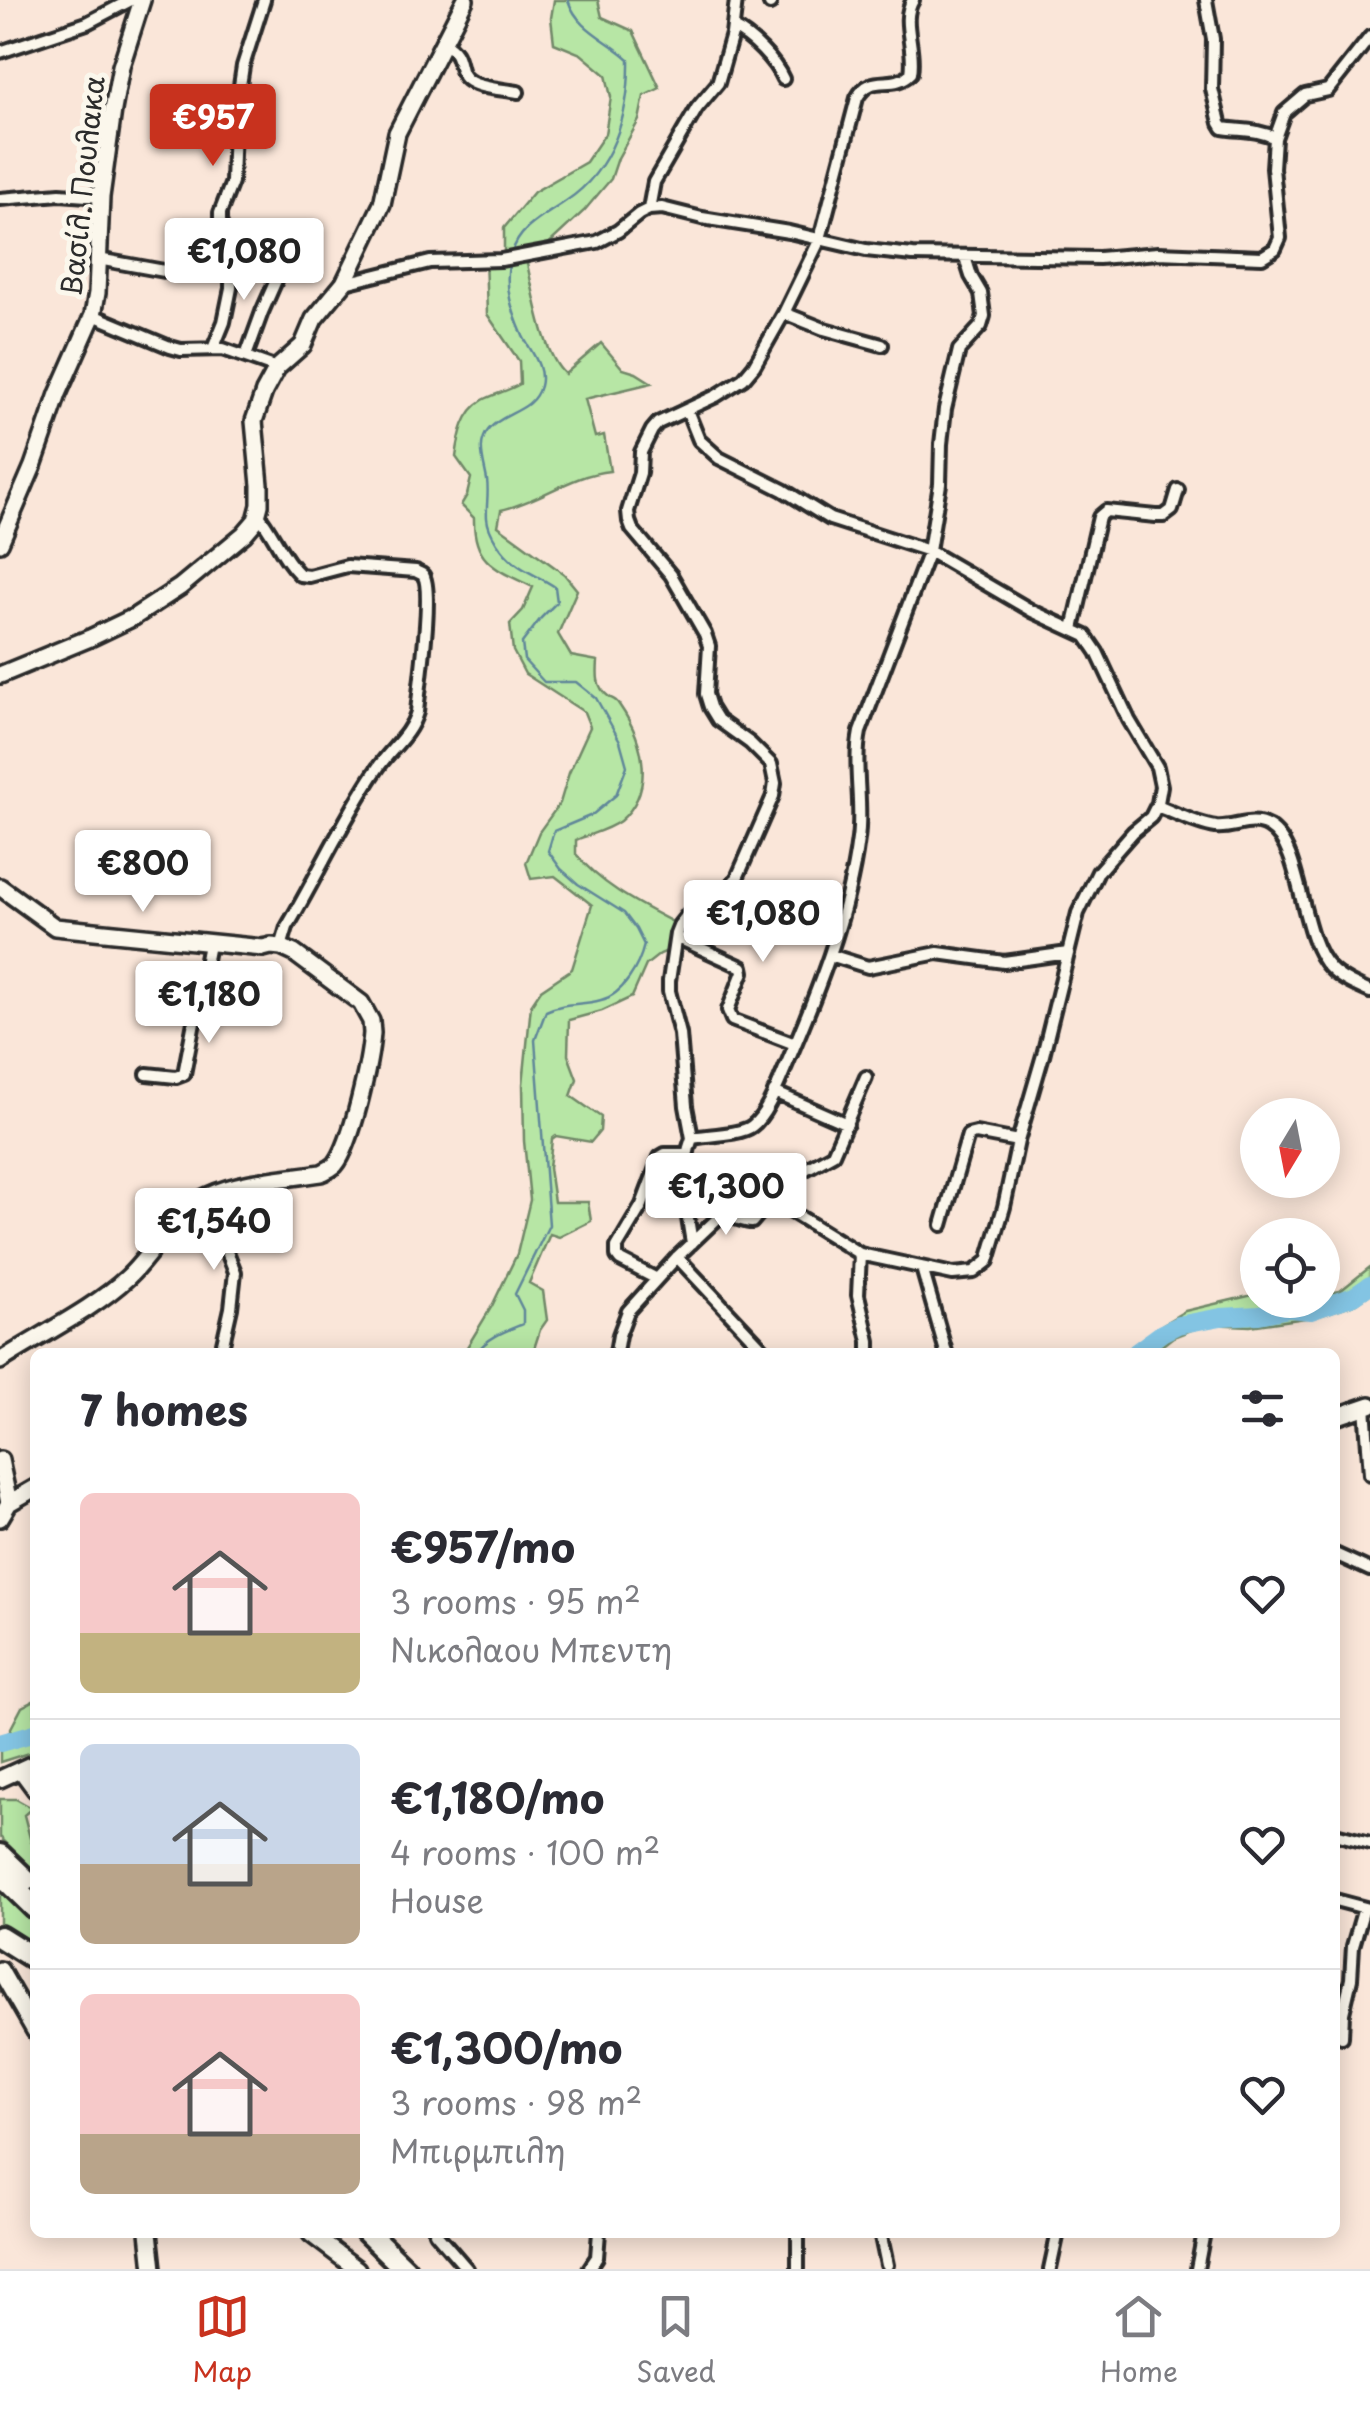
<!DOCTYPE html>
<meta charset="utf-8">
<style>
:root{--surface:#fff;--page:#f2f2f3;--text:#2b2b33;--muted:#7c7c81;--line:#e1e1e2;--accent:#c8321e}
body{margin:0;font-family:"Playpen Sans",sans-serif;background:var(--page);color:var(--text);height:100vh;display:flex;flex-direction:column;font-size:38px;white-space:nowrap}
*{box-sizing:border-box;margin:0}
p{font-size:32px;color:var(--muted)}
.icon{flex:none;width:55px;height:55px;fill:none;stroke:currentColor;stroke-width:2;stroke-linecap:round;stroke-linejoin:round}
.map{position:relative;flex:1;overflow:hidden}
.panel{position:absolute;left:30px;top:1348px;width:1310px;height:890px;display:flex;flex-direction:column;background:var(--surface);border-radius:15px;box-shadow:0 5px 25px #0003}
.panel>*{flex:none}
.needle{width:65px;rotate:190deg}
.buttons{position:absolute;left:1240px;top:1098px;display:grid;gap:20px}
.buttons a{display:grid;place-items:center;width:100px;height:100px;border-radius:50%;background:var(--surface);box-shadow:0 5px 25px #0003;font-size:50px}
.price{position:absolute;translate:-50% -85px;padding:0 22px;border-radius:10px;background:#fff;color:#222;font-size:32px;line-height:65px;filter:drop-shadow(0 2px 5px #0008)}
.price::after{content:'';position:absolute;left:50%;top:60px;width:30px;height:22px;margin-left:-15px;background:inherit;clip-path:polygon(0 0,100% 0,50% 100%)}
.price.active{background:var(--accent);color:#fff}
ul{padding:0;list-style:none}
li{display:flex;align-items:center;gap:30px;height:250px;padding:0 50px}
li+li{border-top:2px solid var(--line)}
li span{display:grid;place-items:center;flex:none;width:280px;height:200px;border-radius:15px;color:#555}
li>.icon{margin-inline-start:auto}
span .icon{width:120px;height:120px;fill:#fffc;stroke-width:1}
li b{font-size:42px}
h2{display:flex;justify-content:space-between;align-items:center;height:120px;padding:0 50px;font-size:42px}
.menu{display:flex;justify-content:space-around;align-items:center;height:140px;border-top:2px solid var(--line);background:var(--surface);font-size:28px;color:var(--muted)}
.menu a{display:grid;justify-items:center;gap:5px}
.menu .active{color:var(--accent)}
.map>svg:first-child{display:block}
.green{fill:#b7e6a5;stroke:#718868;stroke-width:2.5}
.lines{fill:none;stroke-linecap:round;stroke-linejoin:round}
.stream{stroke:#608799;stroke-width:2.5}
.river{stroke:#83c4e3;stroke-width:18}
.street-casing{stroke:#2b2b2b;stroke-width:18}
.secondary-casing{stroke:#2b2b2b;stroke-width:22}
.highway-casing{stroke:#2b2b2b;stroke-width:28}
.street{stroke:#fbf7ec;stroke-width:10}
.secondary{stroke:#fbf7ec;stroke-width:15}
.highway{stroke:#fbf7ec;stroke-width:20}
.labels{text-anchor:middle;stroke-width:10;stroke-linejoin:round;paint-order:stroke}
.street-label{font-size:28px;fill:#2b2b2b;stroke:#fbf7ec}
</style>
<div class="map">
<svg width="1370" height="2269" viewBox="0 0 1370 2269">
<rect width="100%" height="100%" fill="#fae6d9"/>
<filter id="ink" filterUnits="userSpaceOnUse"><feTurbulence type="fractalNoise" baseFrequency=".01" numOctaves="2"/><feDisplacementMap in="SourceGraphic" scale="20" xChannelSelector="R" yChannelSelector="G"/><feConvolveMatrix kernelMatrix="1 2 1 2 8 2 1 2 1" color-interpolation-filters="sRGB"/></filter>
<g filter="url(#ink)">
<path class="green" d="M 554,0 L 598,0 L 602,17 L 633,31 L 660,88 L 644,96 L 639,120 L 618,158 L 611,179 L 584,211 L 527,264 C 534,292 543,355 565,374 L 601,343 L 623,369 L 636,373 L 652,383 L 585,399 L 595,437 L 604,435 L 610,471 C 570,475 541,501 501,510 L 498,526 L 564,574 L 577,590 L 558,634 L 571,656 L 598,661 C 597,675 596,687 608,696 C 616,702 615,698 620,706 C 644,741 656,790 620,821 C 608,830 590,834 576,840 L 576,854 C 604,889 647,908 686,929 L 681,945 L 660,954 L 646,965 L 632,997 L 602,1011 L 569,1020 L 568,1055 L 577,1079 L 571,1096 L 601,1117 L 600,1131 L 591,1142 L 556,1136 L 552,1139 L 549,1168 L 554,1202 L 588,1202 L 591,1221 L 559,1237 L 550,1234 L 529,1283 L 543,1291 L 547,1320 L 540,1330 L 533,1352 L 464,1352 L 492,1306 L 517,1254 L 530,1200 L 524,1141 L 523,1084 L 531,1005 L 541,990 L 572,969 L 592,905 L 555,876 L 531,879 L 526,863 L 539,832 L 560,803 L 569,773 L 590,727 L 584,712 L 525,674 L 513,651 L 510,624 L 523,610 L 533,587 C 498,570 473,564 474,518 L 461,505 L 467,495 L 471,478 L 456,457 C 459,436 463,412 483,400 C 494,394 508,391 520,384 L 519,361 L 487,314 L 485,257 L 504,253 L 504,228 L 534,192 L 586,162 L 605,134 L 611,97 L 606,75 L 581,54 L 554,43 L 551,18 Z
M 1370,1267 L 1370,1294 L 1357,1303 L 1319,1316 L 1250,1326 L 1207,1324 L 1173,1337 L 1154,1352 L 1125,1352 L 1163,1324 L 1185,1311 L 1257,1294 L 1258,1300 L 1322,1300 L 1323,1294 L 1340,1291 Z
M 35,1700 L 35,1751 L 0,1762 L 0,1749 L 22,1707 Z
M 0,1799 L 16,1799 L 32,1808 L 24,1815 L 31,1842 L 35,1842 L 35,1871 L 0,1837 Z
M 0,1889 L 35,1922 L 35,1955 L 0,1933 Z"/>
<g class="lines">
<path class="stream" d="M 512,253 C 519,227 545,216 566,201 C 613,170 630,113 629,59 C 607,39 578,30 568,0
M 477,1352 C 488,1337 506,1331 523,1324 L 523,1310 L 515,1294 L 549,1225 L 535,1040 L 546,1011 C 568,1001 580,1006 601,1000 C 623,995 639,966 644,945 L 636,929 L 624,913 L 578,884 L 561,869 L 548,851 L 554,831 L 592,815 L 616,795 L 627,766 L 620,741 L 596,698 L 576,682 L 544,682 L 524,660 L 522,643 L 541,618 L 557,602 L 555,587 C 542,578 526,572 515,563 C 503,554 488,533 487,518 C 486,505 489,493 487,480 C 484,462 476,444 489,429 C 505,411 533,412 540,386 C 545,367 531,352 523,336 C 513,313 503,286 510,261"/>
<path class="river" d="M 1136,1352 L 1162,1333 L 1178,1325 L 1221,1317 L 1259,1315 L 1289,1309 L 1311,1311 L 1354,1296 L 1370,1285
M 0,1743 L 35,1733"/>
<g class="street-casing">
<path id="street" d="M 769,0 L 770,4
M 1206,0 L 1213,39 L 1212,89 L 1220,123 L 1223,128 C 1242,131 1257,129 1275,138
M 733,28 C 752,37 775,61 783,79
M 443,43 C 466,53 454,72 469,81 C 482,89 503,89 518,92
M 0,52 L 87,23 L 131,0
M 0,199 L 60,194 L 101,197
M 649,209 L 654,182 L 697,108 L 718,83 L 732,34 L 736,0
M 231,256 L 277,278 L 262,312 L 246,356
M 98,259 L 181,274
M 345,283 L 430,262 L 501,260 L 597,242 L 618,231 L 639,214 L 649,209 L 662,208 L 702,218 L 789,232 L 866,250 L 913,255 L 1099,258 L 1158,253 L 1262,257 L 1275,249 L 1280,238 L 1273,168 L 1275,138 L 1284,113 L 1305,95 L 1328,90 L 1370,37
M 784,313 L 824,329 L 882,345
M 93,315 L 170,347 L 181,350 L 223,349 L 277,368
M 213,349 L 224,322 L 231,288 L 231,256 L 220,221 L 220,213 L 232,182 L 234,125 L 243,66 L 264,0
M 687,410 L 699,440 L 719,458 L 783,490 L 830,519 L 929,551 L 1032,611 L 1086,636 L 1097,652 L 1129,720 L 1157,767 L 1161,786 L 1158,803 L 1151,817 L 1133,832 L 1098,872 L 1078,913 L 1043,1055 L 1018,1141 L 1004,1207 L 988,1261 L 974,1272 L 953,1274 L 860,1254 L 771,1199
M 257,513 C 274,533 281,557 300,575 L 309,576 L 347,566 L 416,571 C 418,573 421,573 423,575 C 434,589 419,689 417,712 C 410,736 390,749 377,769 C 343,819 318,875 287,927 L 281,947
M 1073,629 L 1099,517 L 1106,511 L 1156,516 L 1164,516 L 1172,510 L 1178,490
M 1157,806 C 1175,813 1196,824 1216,827 C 1234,829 1251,816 1269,827 C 1303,847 1299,937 1330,968 C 1340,979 1357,986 1370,992
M 676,937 L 742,967 L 743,972 L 728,1010 L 732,1020 L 795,1044
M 830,955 L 868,967 L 938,953 L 1004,962 L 1068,953
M 147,1074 L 176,1077 L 184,1074 L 209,944
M 774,1092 L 847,1124
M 692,1138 L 686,1106 L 680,1034 L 669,991 L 669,981 L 676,934 L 680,924 L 688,914 L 724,892 L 737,878 L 773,796 L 775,783 L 771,764 L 750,743 L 718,720 L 710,707 L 706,694 L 709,646 L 705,634 L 671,575 L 632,529 L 629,521 L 628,511 L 640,473 L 641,452 L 652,430 L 658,423 L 716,396 L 743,379 L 754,366 L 784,313 L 820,239 L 857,98 C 872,71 892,92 911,73 C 916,47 900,21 913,0
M 209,1196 L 216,1224 L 235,1272 L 231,1308 L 221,1352
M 942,1225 L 968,1135 L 976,1133 L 1018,1141
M 692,1243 C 686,1206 679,1173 692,1138 C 708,1135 740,1135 752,1126 C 767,1115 779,1082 786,1066 C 817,993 848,918 858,839 C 863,804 853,767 860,732 L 929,551 L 940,484 L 941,444 L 945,409 L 959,350 L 981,326 L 984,316 L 981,293 L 971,276 L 965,257
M 860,1254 L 858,1295 L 869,1341 L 869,1352
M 677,1257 L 766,1352
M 922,1268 L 946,1352
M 657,1279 L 620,1260 L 617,1256 L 617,1247 L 642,1205 L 660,1157 L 665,1154 L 686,1154
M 616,1352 L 619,1335 L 628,1311 L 677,1257 L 719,1217 C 731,1213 740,1222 752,1222 L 788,1179 L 833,1154 L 866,1077
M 1365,1406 L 1370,1474
M 1335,1554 L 1370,1570
M 1335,1834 L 1370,1843
M 1335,1900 L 1369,1909
M 1342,2037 L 1343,2013 L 1351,1979 L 1353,1946 L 1364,1908
M 435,2232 L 467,2269
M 880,2232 L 887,2265
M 589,2269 L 597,2257 L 599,2232
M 798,2269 L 798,2232
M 1050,2269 L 1058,2232
M 1197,2269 L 1204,2232"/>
</g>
<g class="secondary-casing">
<path id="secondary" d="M 0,543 L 33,466 L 58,394 L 93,315 L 97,293 L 101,197 L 113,110 L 121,66 L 142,0
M 0,675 L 90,638 L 134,617 L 180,587 L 244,534 L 256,520 L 260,505 L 260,485 L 254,421 L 264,392 L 277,368 L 303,345 L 314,319 L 344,283 L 382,204 L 397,133 L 465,0
M 0,887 L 55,927 L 263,948 L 271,946 L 281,947 L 294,953 L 361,1003 L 371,1021 L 372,1033 C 370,1061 352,1145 335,1165 C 329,1170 328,1170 321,1173 C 284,1179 243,1180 208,1196 C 172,1212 156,1251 128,1277 C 94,1309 40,1335 0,1361
M 1335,1417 L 1370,1405
M 0,1460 L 9,1503
M 0,1518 L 9,1503 L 35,1488
M 21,1770 L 35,1789
M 0,1779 L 35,1763
M 0,1970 L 35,2031
M 149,2232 L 153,2269
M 311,2234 L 357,2269"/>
</g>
<g class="highway-casing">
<path id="highway" d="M 0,1855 L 26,1880
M 0,1874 L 35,1908
M 0,1937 L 35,1959
M 367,2232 L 405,2269"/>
</g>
<use href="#street" class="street"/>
<use href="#secondary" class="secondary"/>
<use href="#highway" class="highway"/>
</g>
</g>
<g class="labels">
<g class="street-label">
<text transform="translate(83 186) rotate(-84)" y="10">Βασίλ. Πουλακα</text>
</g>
</g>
</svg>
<div class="buttons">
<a><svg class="needle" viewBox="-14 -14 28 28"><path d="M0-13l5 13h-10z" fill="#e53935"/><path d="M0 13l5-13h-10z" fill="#7c7c81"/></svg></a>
<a><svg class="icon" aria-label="locate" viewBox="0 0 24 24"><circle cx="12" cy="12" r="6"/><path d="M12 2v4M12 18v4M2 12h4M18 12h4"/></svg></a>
</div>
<b class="price active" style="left:213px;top:169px">€957</b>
<b class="price" style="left:244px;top:303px">€1,080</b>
<b class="price" style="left:143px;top:915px">€800</b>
<b class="price" style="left:763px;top:965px">€1,080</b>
<b class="price" style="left:209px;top:1046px">€1,180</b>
<b class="price" style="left:726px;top:1238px">€1,300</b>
<b class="price" style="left:214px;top:1273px">€1,540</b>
<section class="panel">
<h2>7 homes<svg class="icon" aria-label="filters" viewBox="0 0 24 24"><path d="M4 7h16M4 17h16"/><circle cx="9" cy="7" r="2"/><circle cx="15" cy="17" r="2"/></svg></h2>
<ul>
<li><span style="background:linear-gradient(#f6c9c9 70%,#c2b280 0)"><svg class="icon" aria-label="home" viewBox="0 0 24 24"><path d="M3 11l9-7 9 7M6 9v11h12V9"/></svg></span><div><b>€957/mo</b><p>3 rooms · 95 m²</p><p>Νικολαου Μπεντη</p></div><svg class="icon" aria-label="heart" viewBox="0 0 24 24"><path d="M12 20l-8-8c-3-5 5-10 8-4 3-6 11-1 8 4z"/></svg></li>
<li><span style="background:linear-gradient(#c9d6e8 60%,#b9a48a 0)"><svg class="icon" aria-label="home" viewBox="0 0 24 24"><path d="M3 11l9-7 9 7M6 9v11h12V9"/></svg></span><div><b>€1,180/mo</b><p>4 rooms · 100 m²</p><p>House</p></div><svg class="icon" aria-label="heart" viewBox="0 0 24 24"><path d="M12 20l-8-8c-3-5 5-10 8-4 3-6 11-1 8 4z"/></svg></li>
<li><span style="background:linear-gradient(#f6c9c9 70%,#b9a48a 0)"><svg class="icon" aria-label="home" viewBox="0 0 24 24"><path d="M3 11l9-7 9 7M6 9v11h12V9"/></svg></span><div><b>€1,300/mo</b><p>3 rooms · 98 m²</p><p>Μπιρμπιλη</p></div><svg class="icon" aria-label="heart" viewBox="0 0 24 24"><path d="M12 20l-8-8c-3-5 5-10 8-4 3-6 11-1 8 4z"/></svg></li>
</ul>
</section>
</div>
<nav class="menu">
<a class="active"><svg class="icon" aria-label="map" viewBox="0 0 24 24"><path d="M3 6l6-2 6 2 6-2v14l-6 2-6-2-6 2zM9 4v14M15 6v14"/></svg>Map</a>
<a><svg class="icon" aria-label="saved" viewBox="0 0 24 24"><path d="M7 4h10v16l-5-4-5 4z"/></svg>Saved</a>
<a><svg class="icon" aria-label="home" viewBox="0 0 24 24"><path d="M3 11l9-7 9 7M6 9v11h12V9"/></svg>Home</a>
</nav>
